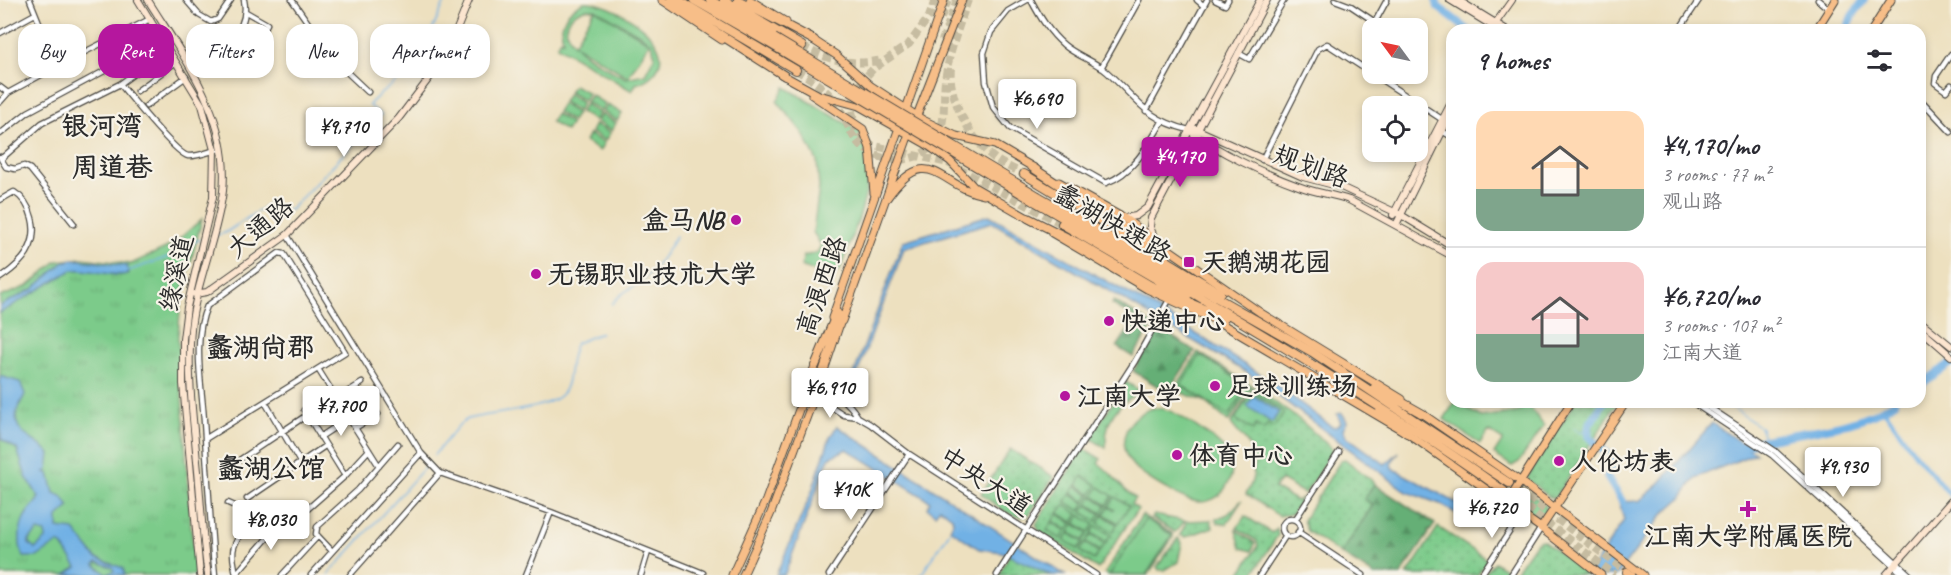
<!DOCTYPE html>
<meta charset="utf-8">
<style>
:root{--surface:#fff;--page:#f2f2f3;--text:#2b2b33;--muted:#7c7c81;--line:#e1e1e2;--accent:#b5179e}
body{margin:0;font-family:Caveat,"LXGW WenKai TC",sans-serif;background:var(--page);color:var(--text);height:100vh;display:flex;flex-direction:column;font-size:22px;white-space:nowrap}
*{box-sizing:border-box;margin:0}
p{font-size:20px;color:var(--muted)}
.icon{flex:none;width:33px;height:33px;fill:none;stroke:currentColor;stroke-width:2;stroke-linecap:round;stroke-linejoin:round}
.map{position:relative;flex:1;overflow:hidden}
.details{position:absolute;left:1446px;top:24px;width:480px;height:384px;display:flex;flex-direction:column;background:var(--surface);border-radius:18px;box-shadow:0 3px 9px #0003}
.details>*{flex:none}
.top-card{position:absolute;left:18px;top:24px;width:570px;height:54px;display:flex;gap:12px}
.needle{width:39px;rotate:303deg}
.controls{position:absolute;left:1362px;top:18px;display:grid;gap:12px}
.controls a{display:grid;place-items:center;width:66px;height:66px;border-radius:12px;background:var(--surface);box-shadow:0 3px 9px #0003;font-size:30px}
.price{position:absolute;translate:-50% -51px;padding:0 14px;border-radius:6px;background:#fff;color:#222;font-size:20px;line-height:39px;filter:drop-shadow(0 2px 3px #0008)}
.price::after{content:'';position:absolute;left:50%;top:36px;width:18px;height:14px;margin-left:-9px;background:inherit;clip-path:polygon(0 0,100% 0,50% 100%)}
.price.on{background:var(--accent);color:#fff}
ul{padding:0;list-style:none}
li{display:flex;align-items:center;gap:18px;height:150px;padding:0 30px}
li+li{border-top:2px solid var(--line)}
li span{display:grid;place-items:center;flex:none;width:168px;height:120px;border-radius:18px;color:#555}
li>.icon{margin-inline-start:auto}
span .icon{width:72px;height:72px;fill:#fffc;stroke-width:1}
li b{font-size:26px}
h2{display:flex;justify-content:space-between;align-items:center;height:72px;padding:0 30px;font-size:26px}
.chip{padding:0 21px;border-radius:18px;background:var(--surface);box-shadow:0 3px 9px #0003;font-size:21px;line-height:54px}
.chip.on{background:var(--accent);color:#fff}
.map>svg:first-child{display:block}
.grass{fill:url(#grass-dots);stroke:#547b5a;stroke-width:1.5}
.forest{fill:url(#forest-firs);stroke:#486d50;stroke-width:1.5}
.park{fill:url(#park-tufts);stroke:#547b5a;stroke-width:1.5}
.garden{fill:#7ccb8a;stroke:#547b5a;stroke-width:1.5;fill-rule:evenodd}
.water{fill:#71b1e5;stroke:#4e6e88;stroke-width:1.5;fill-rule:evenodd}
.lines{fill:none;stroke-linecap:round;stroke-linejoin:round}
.stream{stroke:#71b1e5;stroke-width:1.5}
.canal{stroke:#71b1e5;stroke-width:4.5}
.river{stroke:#71b1e5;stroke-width:8}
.highway-tunnel{stroke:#c6bca1;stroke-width:8;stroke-dasharray:8 4;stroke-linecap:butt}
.street-casing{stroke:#484641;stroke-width:7}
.secondary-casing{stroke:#484641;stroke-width:8}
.primary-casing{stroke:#484641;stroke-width:9}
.highway-casing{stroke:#484641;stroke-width:10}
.street{stroke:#fff;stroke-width:4.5}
.secondary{stroke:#fce5cf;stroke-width:6}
.primary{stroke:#f7be88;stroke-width:7}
.highway{stroke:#f7be88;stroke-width:8}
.highway-bridge-casing{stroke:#484641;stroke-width:10;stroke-linecap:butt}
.highway-bridge{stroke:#f7be88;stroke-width:8}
.poi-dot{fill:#b5179e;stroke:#f7f3e8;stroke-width:2}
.labels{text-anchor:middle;stroke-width:4.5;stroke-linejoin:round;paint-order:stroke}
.street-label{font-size:26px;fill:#2b2b2b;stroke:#f7f3e8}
.poi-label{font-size:26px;font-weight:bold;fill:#2b2b2b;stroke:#f7f3e8;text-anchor:start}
.neighbourhood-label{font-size:27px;font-weight:bold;fill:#2b2b2b;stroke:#f7f3e8}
</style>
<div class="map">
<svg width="1951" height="575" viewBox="0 0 1951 575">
<defs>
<pattern id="grass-dots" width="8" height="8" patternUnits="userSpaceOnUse" patternTransform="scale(1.5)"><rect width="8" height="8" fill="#7ccb8a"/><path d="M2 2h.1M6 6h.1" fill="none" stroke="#6bae77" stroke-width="1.8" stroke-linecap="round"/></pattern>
<pattern id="forest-firs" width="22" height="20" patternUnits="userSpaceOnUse" patternTransform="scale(1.5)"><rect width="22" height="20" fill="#65af76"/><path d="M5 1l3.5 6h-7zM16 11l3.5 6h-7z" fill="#538f61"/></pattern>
<pattern id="park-tufts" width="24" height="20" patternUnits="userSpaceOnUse" patternTransform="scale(1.5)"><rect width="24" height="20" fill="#7ccb8a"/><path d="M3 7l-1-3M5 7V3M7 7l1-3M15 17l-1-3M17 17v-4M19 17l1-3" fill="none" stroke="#6bae77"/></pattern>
</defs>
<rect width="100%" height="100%" fill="#f7f3e8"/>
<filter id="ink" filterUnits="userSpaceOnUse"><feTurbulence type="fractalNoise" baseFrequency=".0167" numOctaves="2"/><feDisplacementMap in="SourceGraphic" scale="12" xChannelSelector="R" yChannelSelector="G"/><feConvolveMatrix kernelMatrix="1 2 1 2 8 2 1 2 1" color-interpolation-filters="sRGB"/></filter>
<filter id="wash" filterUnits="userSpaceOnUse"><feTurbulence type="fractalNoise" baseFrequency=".008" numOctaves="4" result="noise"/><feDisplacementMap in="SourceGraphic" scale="24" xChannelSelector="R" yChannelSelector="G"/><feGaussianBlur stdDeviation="1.35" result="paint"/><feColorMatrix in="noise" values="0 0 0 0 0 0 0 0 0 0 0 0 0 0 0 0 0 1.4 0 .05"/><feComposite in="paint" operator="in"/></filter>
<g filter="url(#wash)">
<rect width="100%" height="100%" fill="#ede0bf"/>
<path class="grass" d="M 1198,352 L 1252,386 L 1230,420 L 1228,421 L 1204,401 L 1174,390 Z
M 1126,382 L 1142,392 C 1117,401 1104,422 1106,448 L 1090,438 Z
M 1254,387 L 1300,420 L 1331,448 L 1332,452 L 1305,494 L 1281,480 L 1274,488 L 1297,501 L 1302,497 L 1292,514 L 1279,516 L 1246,494 C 1255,480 1257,461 1249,446 C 1245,438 1236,432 1231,423 Z
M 1575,402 L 1618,402 L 1555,498 L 1551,498 L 1528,480 L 1528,476 Z
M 1083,448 L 1101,459 L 1098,463 C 1113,473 1120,488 1135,498 L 1131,504 L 1138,509 L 1098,569 L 1039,531 L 1036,524 Z
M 1010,449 L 1054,477 L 1029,515 C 1014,523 993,503 981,494 Z
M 1345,459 L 1375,483 L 1364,499 L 1373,505 L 1341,554 L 1307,531 L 1303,520 L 1341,460 Z
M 1523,489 L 1546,505 L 1546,512 L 1539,519 L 1534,519 L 1514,505 L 1517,492 Z
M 1242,500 L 1227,524 L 1218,523 L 1216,519 L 1228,514 Z
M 1142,515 L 1173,534 L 1173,537 L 1148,575 L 1108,575 L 1105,573 Z
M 1154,515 L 1185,521 L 1175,532 L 1152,518 Z
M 1245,516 L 1272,533 L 1277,528 L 1278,535 L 1252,575 L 1239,575 L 1258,546 L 1257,541 L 1237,528 Z
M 1211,520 L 1213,527 L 1186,537 L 1180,535 L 1187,521 Z
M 1438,527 L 1488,560 L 1477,575 L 1407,575 Z
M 1236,530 L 1255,543 L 1252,551 L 1241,548 Z
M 1178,538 L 1182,543 L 1178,562 L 1165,570 L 1159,570 L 1157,567 Z
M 1541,540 L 1544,541 L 1588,575 L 1513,575 L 1536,542 Z
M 1009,555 L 1046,572 L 1051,575 L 999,575 Z
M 1494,562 L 1508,571 L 1507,575 L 1484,575 Z"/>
<path class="forest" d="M 1114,301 L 1153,325 L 1133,357 L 1117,347 L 1136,319 L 1112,304 Z
M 1160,329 L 1195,351 L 1170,389 L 1157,386 L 1133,371 Z
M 1374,484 L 1435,524 L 1430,531 L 1428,530 L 1428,535 L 1401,575 L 1374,575 L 1341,554 L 1373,505 L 1364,499 Z"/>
<path class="park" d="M 202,219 L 181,301 L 178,337 L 191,528 L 197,575 L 0,575 L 0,297 L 28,286 L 57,261 L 82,258 L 131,264 L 172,245 Z"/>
<path class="garden" d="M 584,2 C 609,0 681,41 655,72 C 650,78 644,82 636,84 L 632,91 L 557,46 L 561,39 L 563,40 C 558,22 568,9 584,2 ZM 585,9 L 595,9 L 574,44 L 628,77 L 650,42 L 655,55 L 645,74 L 626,78 C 606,69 532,29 585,9 ZM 595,9 L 643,36 L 649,42 Z
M 574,85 L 588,93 L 584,101 L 569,92 Z
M 785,87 L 862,133 C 881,179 855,226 840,270 L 826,276 L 801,266 L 804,256 L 817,253 L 821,245 L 813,232 L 819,188 L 817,161 L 802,132 L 777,101 Z
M 568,94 L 582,103 L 578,111 L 563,102 Z
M 591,95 L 605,104 L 601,111 L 586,102 Z
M 562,104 L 577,113 L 572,121 L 557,112 Z
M 585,104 L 599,113 L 595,121 L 580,112 Z
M 607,105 L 622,113 L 617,121 L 603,112 Z
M 556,114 L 571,123 L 566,131 L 551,122 Z
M 601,114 L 616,123 L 611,131 L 597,122 Z
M 595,124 L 610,133 L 605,141 L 591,132 Z
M 589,134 L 604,143 L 600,151 L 585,142 Z
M 1200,355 L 1248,386 L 1229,416 L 1181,385 Z
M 1252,391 L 1284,412 L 1274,428 L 1268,424 L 1264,430 L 1256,425 L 1253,430 L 1235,419 Z
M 1455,402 L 1481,417 L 1519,412 L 1526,402 L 1544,426 L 1519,462 L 1512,466 L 1494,454 L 1503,440 L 1489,431 L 1480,444 L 1444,419 Z
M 1154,408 C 1170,408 1182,417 1195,426 C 1215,439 1244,457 1227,485 C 1222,495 1213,501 1202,502 C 1186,503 1140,476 1131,463 C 1114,441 1129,414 1154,408 Z
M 1082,476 L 1097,485 L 1091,494 L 1077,485 Z
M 1076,486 L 1090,495 L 1085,502 L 1071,493 Z
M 1099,487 L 1113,496 L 1107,505 L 1093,496 Z
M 1070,494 L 1085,503 L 1080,511 L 1066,502 Z
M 1092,496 L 1106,505 L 1102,513 L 1088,504 Z
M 1115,497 L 1129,506 L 1118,523 L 1104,514 L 1109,507 L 1115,510 L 1109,506 Z
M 1064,505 L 1078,514 L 1073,522 L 1058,513 Z
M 1087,505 L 1101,514 L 1096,521 L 1082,512 Z
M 1058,514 L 1072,523 L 1067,530 L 1053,521 Z
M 1080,515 L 1094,524 L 1089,532 L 1075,523 Z
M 1103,515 L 1117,524 L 1113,532 L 1098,523 Z
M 1146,519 L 1172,535 L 1146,575 L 1113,575 L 1110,574 Z
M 1052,522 L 1066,531 L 1061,539 L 1047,530 Z
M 1074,524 L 1088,533 L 1083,541 L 1069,532 Z
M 1096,526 L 1111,535 L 1106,542 L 1091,533 Z
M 1069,533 L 1083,542 L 1078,549 L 1064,540 Z
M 1091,535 L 1105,544 L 1100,551 L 1086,542 Z
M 1085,543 L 1099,553 L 1094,560 L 1080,551 Z"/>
<path class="water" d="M 989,215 L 1160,311 L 1274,383 L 1331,426 L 1335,427 L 1341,423 L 1337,414 L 1342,413 L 1347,421 L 1343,429 L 1346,436 L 1385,464 L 1399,452 L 1391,463 L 1392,468 L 1477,514 L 1471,522 L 1440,504 L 1407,492 L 1246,372 L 992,222 L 904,248 L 852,388 L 849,387 L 903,241 Z
M 73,259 L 127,266 L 129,274 C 109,278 92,268 72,270 L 0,313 L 0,306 L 33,289 L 64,262 Z
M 0,376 L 20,382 L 25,394 C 23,400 19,404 17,411 C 12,437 38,438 50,454 L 48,470 L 45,472 L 49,473 L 54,493 L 62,496 L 69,507 L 58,517 L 58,528 L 74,530 L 96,558 L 123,568 L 125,575 L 65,575 L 77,567 L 62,545 L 58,543 L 37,557 L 24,557 C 17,545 19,525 27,513 C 31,507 36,504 39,497 L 26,477 L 17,449 L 1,439 ZM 38,531 L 45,533 L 46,539 L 35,549 L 29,544 L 29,540 ZM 97,562 L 112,567 L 114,571 L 107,574 L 95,565 Z
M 1254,396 L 1279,412 L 1272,423 L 1247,406 Z
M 1712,423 L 1756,453 L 1695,478 L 1681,498 L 1665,512 L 1617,575 L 1588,575 L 1624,520 L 1619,502 L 1639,501 L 1656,487 Z
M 837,426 L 1065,575 L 1051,575 L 1002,552 L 979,549 L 950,529 L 953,522 L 952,517 L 940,508 L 935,514 L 927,508 L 930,501 L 847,449 L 829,458 L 786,571 L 784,575 L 776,575 L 811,494 L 830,437 Z"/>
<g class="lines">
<path class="stream" d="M 216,235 L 225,233 L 269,204 L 290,210 L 381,115 L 369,105 C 382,90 398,83 411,67 C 426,48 435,22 446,0
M 128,271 L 177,254 L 192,242 L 200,240
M 612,304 C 622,290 633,289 645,278 C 658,266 667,251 676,236
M 1555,402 L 1558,406
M 1725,402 L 1761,428 L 1764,438
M 1574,428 L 1582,433 L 1589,425
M 434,455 L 460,424 L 468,419 C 491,412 556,411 565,389 C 572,374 567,361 576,343 L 601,333
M 328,575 L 426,466
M 921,575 L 951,530"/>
<path class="canal" d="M 1884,410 L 1916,455 L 1951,496"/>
<path class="river" d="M 1436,0 L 1438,7 L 1468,30
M 1847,30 L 1852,16 L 1864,0
M 1920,385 L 1951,363
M 1604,402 L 1589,425 L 1588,436 L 1610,457 L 1613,465 L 1607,477 L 1622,501
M 1736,448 C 1787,430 1850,433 1895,402"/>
</g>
</g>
<g filter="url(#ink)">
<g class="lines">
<path class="highway-tunnel" d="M 935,0 L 929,17 L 909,44 L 873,69 L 862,81 L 851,105 L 855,128 L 871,145 L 948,163 L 1062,224
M 941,18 L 948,0
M 942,41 L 957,0
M 802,46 C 829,61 852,66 882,60
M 951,68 C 947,99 973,144 998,161 C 1006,166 1016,170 1024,174
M 796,70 C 813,80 830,91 840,109 C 847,121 850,135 860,145 C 883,167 925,165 939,135 C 946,118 943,98 945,80 C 949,53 959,26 968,0
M 1509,483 L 1627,572
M 1508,493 L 1615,575"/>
<g class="street-casing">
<path id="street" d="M 30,0 L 53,57 L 63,63 L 150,19
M 186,0 L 199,15 L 211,22 L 218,19 L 231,0
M 292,0 L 334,60 L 368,92
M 1027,0 L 1008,11 L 991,32 L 984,53 L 986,82 L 993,107 L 1010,128 L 1106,183 C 1133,173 1148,146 1162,122
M 1031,0 C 1040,17 1049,32 1064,45 C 1077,56 1095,61 1107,72 C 1138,100 1145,119 1189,130
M 1197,0 L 1204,6
M 1215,0 L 1225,5 L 1228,0
M 1335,0 L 1351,6 L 1375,22 L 1387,0
M 1818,0 L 1829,9
M 1679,30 L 1699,0
M 0,33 L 35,14
M 1238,53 L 1249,59 L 1284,0
M 221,54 L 245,67 L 267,24 L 246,12
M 1951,54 L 1936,76 L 1935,83 L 1946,91 L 1951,85
M 1101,68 L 1139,0
M 193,72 C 217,56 251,33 244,0
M 120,84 C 131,97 176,154 188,156 C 196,157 208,152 216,150
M 0,87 L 8,93 L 63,63
M 137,91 L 176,62
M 1920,99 L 1951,132
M 0,102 L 8,93
M 146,106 L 186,77
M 1146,111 L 1207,0
M 1442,131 L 1452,137
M 0,134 L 28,112 L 162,40
M 0,157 L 1,159 L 42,123 L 120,84 L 154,59
M 1,159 L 6,167 L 15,169 L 24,166 L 30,169 L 74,224
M 1262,160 L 1318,49 L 1327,44 L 1443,120
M 0,200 L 14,192 C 24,198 29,206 32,218 C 39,244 22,264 0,278
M 287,235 L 421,453 L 311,575
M 318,369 L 379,466
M 808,385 C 830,395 843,392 858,417
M 336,399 L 362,383
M 803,399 L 815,396 L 844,415 L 858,417 L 870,424 L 909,454 L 1096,575
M 265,402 L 300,462
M 1692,402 L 1772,455 L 1904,575
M 1701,402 L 1775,451 L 1910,575
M 304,410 L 345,476
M 310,420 L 339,402
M 355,428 L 378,414
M 320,437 L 349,418
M 205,439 L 345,352 L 284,254 L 279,253 L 207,306 C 192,340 202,385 204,421 C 207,469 210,517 214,565 L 215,575
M 421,453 L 440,473 L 551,512 L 703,573
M 229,467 L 307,415
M 247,499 L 325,446
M 228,503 C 263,517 240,528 234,547 C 231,556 235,566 236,575
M 303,513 L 345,476 L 369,450
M1282 528a9 9 0 1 1 18 0a9 9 0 1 1-18 0Z
M 1295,520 L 1339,452
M 1298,532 L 1363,575
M 332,551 L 316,534 L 317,527 L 358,490 L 398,444
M 236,574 L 289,513
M 282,575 L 318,536
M 350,575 L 440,473
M 526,575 L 551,512
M 641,575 L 648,552
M 829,575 L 909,454
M 997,575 L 1135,361 L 1169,300
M 1260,575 L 1286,535
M 1481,575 L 1521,514
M 1511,575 L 1541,528"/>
</g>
<g class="secondary-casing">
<path id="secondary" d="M 138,0 L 202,105 L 214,150 L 213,197 L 187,307 L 183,339 L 183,384 L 200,575
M 148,0 C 184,58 231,118 223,191 C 217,238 196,282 191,329 C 187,373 193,418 197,461 C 201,499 202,538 208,575
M 1450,0 L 1499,30
M 1458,0 L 1507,30
M 1495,24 L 1512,0
M 1189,130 C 1219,153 1265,174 1301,187 C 1316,193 1333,194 1349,200 L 1452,256
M 1189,130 L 1196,129 L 1303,177 L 1341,187 L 1401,215 L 1452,246
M 1393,215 L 1452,101
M 1124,218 L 1136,216 L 1148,207 L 1260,0
M 1396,225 L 1452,112
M 1156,241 L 1150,227 L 1151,218 L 1267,0
M 195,294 L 207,292 L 287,235 L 399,118 L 446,56 L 469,0
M 1920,321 L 1951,346
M 1920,329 L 1951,356
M 1886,575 L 1951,501"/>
</g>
<g class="primary-casing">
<path id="primary" d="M 662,0 L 722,40
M 750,0 L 786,22
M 1816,30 L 1835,0
M 1872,30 L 1891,0
M 810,38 L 836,55 L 871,86 L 923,120 L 956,136 L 995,145 L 1036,169
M 781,74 L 819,95 L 859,106 L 926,144 L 950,161 L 974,187 L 1033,221
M 812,95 L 863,129 L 870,148 L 874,193
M 905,112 L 944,0
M 916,118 L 962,0
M 1059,182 L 1122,217 L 1261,313 L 1402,399
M 887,198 C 929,140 939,187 984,195
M 1052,233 L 1147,289 L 1217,321 L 1407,433 L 1541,528 L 1601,575
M 832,318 L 900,125
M 842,321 L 910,131
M 1421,413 L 1517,479 L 1643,575
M 1507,503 L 1571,402
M 1541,528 L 1626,402
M 732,575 L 766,500 L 816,363
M 743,575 L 771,513 L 822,376"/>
</g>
<g class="highway-casing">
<path id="highway" d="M 671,0 L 694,18 L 785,76
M 678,0 L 796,70
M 694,0 L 769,43
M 710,0 L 774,38
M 724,0 L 802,46
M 738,0 L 814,40
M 1033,168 L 1166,255
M 1024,174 L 1220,293
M 1038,196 L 1312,352 L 1509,483
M 1034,201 C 1193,293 1354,384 1504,491
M 1028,218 L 1076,242 L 1151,286 L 1224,318
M 1062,224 L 1187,297
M 815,366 L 837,313
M 820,381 L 842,316
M 1375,387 L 1423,414
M 1380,412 L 1407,433
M 1627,572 L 1631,575"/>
</g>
<use href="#street" class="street"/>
<use href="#secondary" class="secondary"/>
<use href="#primary" class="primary"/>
<use href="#highway" class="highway"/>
<g class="highway-bridge-casing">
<path id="highway-bridge" d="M 774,38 L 1038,196
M 769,43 L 1034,201"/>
</g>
<use href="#highway-bridge" class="highway-bridge"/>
</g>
</g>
<g class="poi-dot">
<circle cx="736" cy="220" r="6"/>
<rect x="1183" y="256" width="12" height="12" rx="3"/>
<circle cx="536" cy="274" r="6"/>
<circle cx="1109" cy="321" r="6"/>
<circle cx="1215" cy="386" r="6"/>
<circle cx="1065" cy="396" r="6"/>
<circle cx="1177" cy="455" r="6"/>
<circle cx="1559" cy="461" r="6"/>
<path d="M1745 500h6v6h6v6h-6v6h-6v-6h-6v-6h6z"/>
</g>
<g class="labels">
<g class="street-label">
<text transform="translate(1311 166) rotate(20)" y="9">规划路</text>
<text transform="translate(1113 223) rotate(30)" y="9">蠡湖快速路</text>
<text transform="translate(260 227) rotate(-40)" y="9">大通路</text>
<text transform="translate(176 273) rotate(-78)" y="9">缘溪道</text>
<text transform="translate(821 286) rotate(-71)" y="9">高浪西路</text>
<text transform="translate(986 481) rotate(33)" y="9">中央大道</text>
</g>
<g class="poi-label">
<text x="724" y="229" text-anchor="end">盒马NB</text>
<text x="1201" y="271">天鹅湖花园</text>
<text x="548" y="283">无锡职业技术大学</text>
<text x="1121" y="330">快递中心</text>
<text x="1227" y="395">足球训练场</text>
<text x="1077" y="405">江南大学</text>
<text x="1189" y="464">体育中心</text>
<text x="1571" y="470">人伦坊表</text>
<text x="1748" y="545" text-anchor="middle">江南大学附属医院</text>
</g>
<g class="neighbourhood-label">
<text x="102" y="135">银河湾</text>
<text x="112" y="176">周道巷</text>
<text x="260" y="356">蠡湖尚郡</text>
<text x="271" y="477">蠡湖公馆</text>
</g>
</g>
</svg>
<div class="controls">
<a><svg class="needle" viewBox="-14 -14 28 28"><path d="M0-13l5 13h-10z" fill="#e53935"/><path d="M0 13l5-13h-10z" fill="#7c7c81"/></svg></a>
<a><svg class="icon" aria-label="locate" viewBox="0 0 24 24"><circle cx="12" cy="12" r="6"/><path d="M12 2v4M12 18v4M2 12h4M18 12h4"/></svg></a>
</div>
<b class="price" style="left:1037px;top:130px">¥6,690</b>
<b class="price" style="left:344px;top:158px">¥9,710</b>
<b class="price on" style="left:1180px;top:188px">¥4,170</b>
<b class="price" style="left:830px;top:419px">¥6,910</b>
<b class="price" style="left:341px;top:437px">¥7,700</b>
<b class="price" style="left:1843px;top:498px">¥9,930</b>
<b class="price" style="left:851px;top:521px">¥10K</b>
<b class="price" style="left:1492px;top:539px">¥6,720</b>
<b class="price" style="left:271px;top:551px">¥8,030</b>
<div class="top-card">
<a class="chip">Buy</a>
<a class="chip on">Rent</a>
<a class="chip">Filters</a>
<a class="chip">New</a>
<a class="chip">Apartment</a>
</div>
<section class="details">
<h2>9 homes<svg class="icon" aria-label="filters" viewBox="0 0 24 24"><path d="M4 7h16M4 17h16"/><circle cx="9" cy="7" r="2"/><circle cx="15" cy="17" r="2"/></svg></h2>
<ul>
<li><span style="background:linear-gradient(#ffd9b3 65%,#7fa58c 0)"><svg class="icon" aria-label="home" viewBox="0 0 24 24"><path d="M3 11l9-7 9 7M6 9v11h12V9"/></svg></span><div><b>¥4,170/mo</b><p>3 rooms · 77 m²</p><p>观山路</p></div></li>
<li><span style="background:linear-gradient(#f6c9c9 60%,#7fa58c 0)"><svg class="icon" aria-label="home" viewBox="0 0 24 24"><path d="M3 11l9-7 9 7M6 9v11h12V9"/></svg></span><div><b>¥6,720/mo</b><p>3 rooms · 107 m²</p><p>江南大道</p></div></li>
</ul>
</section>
</div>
